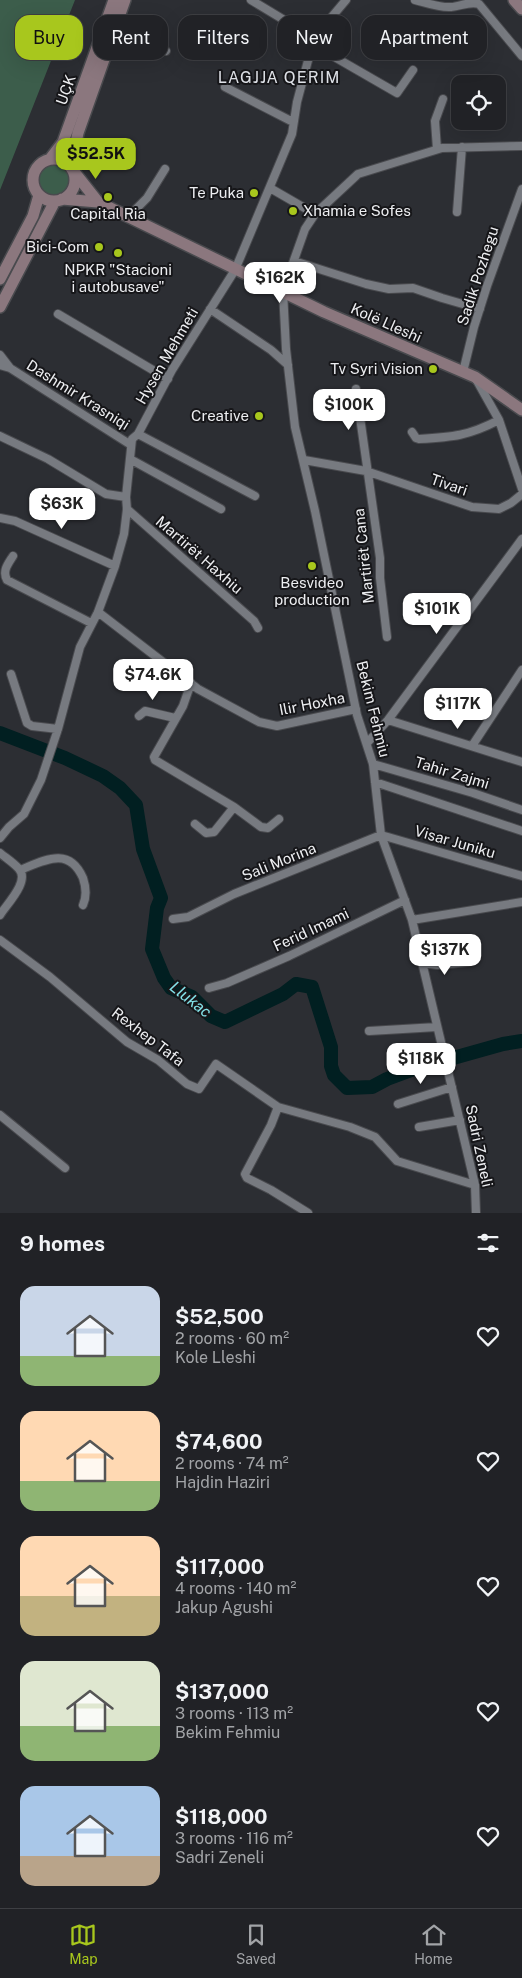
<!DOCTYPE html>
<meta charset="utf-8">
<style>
:root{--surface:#212226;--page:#2d2f32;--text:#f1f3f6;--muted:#a2a4a7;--line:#3e3f43;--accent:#a8c71d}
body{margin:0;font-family:"Public Sans",sans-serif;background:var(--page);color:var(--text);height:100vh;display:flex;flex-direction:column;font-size:19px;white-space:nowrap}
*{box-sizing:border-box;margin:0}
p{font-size:16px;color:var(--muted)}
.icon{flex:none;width:28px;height:28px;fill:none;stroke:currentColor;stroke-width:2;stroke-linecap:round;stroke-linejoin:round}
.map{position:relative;height:1213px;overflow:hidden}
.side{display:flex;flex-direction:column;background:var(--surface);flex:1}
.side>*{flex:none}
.guide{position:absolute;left:15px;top:15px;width:492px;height:45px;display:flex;gap:10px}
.fabs{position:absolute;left:451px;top:75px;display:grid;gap:10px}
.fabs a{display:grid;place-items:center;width:55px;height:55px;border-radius:10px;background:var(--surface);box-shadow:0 5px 20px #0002,0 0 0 1px var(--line);font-size:25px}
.price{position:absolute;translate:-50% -42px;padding:0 11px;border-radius:10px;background:#fff;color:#222;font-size:16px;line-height:32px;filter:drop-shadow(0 1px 2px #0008)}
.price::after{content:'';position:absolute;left:50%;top:30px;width:15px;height:11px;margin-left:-8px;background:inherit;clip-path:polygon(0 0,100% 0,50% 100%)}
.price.on{background:var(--accent);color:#111}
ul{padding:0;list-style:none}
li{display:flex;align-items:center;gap:15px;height:125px;padding:0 20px}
li span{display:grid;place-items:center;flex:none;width:140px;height:100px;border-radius:15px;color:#555}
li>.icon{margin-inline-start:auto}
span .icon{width:60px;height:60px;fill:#fffc;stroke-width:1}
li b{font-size:21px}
h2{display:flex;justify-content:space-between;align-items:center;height:60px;padding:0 20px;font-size:21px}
.pill{padding:0 18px;border-radius:15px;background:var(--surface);box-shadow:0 5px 20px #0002,0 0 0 1px var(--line);font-size:18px;line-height:45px}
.pill.on{background:var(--accent);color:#111}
.dock{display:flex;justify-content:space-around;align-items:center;height:70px;border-top:1px solid var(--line);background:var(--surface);font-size:14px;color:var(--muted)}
.dock a{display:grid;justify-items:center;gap:2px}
.dock .on{color:var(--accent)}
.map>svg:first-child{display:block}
.green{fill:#3c5d4b}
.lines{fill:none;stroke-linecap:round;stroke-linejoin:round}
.river{stroke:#011f21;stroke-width:14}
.street-casing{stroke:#494a4e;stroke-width:10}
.secondary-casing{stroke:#494a4e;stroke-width:14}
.street{stroke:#777a80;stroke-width:8}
.secondary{stroke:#8b777e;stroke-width:11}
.poi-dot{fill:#a8c71d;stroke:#161619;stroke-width:2}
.labels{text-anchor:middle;stroke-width:4;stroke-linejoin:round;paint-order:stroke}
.street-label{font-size:15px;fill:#edeef1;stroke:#161619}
.poi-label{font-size:15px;fill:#edeef1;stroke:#161619;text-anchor:end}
.neighbourhood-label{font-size:16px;letter-spacing:1px;fill:#e0e3e9;stroke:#161619}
.water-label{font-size:16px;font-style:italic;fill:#83e1e8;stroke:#161619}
</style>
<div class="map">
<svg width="522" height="1213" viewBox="0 0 522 1213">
<rect width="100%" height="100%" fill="#2c2e33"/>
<path class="green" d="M 0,0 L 75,0 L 0,190 Z
M38 180a16 16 0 1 1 32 0a16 16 0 1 1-32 0Z"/>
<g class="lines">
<path class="river" d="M 0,733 L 65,758 L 103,776 L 120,788 L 136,805 L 143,849 L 161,898 L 157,908 L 152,949 L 164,978 L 171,988 L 192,997 L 211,1016 L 225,1022 L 283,994 L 296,984 L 312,987 L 331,1047 L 331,1066 L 334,1075 L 347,1088 L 372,1087 L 387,1079 L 414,1069 L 503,1044 L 522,1041"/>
<g class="street-casing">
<path id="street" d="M 251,0 L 314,38
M 415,0 C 427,3 439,8 451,7 C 461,6 470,1 479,4 L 522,56
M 118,21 L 166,51
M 312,44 L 397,93 L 413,70
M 225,87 L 293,122
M 437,149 L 435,121 L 443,99
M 270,188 L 315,214
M 457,212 L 462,147
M 127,218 L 147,198 L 165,169
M 294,261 L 366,284 L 389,289 L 413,288 L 442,298 L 480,309
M 210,309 L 271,350 L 288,365
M 58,314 L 168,379
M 0,355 L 10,368
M 0,365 L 10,368 L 131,445
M 463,372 L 474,327 L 487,286 L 522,189
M 476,379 L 499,420 L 522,489
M 356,389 L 380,558 L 380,578 L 387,637
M 412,432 L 416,438 L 419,439 C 453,437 468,436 499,420
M 138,434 L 255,496
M 0,436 L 48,459 L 106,494 L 126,497
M 130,459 L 221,509
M 304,460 L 366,471 L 472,507 L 499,509 L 511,503 L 522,494
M 127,509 L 254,621 L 258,628
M 0,518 L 15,521 L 115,566
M 13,556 C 8,564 2,571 7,580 L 91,623
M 98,612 L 198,689 L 259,722 L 277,726 L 356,709
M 11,674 L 27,723 L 32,726 L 58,729
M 191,683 L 183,706 L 154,757 L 155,760 L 234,807 L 214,832 L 206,833 L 195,824
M 139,716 L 145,711 L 175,718
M 388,720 L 522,762
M 367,743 L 388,720 L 522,539
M 472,746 L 522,670
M 373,764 L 473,793 L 522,810
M 375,782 L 522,831
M 234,807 L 261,827 L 268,828 L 279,819
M 0,838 L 9,827 L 24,814 L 41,780 L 58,729 L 80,647 L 98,612 L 115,566 L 124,534 L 127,509 L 126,497 L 132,439 L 138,434 L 172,370 L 235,270 L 292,134 L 297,102 L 314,38 L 346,0
M 0,853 C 6,858 14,863 19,869 C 30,881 7,904 0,915
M 20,870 C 45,860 69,846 83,878 C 86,887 87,896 83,905
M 173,919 L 188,917 L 234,894 L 381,835 L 522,876
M 412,920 L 522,902
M 0,940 L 50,977 L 127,1042 L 158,1060 L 187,1084 L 199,1089 L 216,1064 L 278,1107 L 350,1127 L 375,1137 L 397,1161 L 475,1185
M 423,963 L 438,965 L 468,962
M 209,988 L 227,983 L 289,956 L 405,900
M 369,1031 L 437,1027
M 398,1104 L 452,1087
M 278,1107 L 271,1125 L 245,1174 L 247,1178 L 271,1190 L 308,1213
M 0,1115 L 65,1168
M 419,1127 L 460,1120
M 476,1213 L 475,1185 L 412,920 L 381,835 L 373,764 L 357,715 L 315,511 L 295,427 L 286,349 L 283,291 L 305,229 L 315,214 L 358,174 L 442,148 L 522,146"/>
</g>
<g class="secondary-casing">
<path id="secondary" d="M 514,0 L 522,9
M 50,159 L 63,142 L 114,0
M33 180a21 21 0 1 1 42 0a21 21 0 1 1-42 0Z
M 71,166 L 78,133 L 125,0
M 75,173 L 98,202
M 62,199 L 98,202 L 324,312 L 475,377 L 522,410
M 0,279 L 33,216 L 39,195
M 0,307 L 55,201"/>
</g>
<use href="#street" class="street"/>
<use href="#secondary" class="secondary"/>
</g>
<g class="poi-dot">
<circle cx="254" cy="193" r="5"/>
<circle cx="108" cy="197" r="5"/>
<circle cx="293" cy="211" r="5"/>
<circle cx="99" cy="247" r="5"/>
<circle cx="118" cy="253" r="5"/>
<circle cx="433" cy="369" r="5"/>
<circle cx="259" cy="416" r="5"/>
<circle cx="312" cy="566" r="5"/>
</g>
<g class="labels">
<g class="street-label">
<text transform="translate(66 90) rotate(-70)" y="5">UÇK</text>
<text transform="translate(478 276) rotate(-72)" y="5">Sadik Pozhegu</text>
<text transform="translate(386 323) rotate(24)" y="5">Kolë Lleshi</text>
<text transform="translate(167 356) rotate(-60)" y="5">Hysen Mehmeti</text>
<text transform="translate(78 395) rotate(32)" y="5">Dashmir Krasniqi</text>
<text transform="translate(449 485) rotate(19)" y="5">Tivari</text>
<text transform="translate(199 555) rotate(41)" y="5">Martirët Haxhiu</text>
<text transform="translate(364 556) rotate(-96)" y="5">Martirët Cana</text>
<text transform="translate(312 704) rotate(-11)" y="5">Ilir Hoxha</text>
<text transform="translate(373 709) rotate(76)" y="5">Bekim Fehmiu</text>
<text transform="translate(452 773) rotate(17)" y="5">Tahir Zajmi</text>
<text transform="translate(455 842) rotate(16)" y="5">Visar Juniku</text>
<text transform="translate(279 862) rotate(-22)" y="5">Sali Morina</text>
<text transform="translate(311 930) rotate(-25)" y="5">Ferid Imami</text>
<text transform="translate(148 1037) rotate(37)" y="5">Rexhep Tafa</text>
<text transform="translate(479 1146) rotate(78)" y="5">Sadri Zeneli</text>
</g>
<g class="poi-label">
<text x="244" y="198">Te Puka</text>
<text x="303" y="216" text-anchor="start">Xhamia e Sofes</text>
<text x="108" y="219" text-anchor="middle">Capital Ria</text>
<text x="89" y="252">Bici-Com</text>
<text x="118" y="275" text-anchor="middle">NPKR "Stacioni<tspan x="118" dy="17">i autobusave"</tspan></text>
<text x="423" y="374">Tv Syri Vision</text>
<text x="249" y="421">Creative</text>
<text x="312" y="588" text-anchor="middle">Besvideo<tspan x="312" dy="17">production</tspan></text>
</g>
<g class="neighbourhood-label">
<text x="279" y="83">LAGJJA QERIM</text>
</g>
<g class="water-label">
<text transform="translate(191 999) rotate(38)" y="6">Llukac</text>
</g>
</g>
</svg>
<div class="fabs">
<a><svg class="icon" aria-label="locate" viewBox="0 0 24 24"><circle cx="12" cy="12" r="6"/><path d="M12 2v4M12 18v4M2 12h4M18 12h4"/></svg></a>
</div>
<b class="price on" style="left:96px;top:180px">$52.5K</b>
<b class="price" style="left:280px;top:304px">$162K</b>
<b class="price" style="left:349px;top:431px">$100K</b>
<b class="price" style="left:62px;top:530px">$63K</b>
<b class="price" style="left:437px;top:635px">$101K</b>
<b class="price" style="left:153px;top:701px">$74.6K</b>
<b class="price" style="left:458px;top:730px">$117K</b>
<b class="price" style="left:445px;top:976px">$137K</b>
<b class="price" style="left:421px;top:1085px">$118K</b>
<div class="guide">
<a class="pill on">Buy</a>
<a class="pill">Rent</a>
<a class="pill">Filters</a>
<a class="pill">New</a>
<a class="pill">Apartment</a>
</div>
</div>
<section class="side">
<h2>9 homes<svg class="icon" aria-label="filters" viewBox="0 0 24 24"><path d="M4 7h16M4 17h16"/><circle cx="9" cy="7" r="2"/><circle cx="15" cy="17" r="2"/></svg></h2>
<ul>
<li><span style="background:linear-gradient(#c9d6e8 70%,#8fb573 0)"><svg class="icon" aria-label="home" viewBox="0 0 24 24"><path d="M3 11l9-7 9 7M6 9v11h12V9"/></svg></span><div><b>$52,500</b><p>2 rooms · 60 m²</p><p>Kole Lleshi</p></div><svg class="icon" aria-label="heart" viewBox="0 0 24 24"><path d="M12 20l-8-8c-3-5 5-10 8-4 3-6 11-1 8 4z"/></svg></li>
<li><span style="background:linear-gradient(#ffd9b3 70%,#8fb573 0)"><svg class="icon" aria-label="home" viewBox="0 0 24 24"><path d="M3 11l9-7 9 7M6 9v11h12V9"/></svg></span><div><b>$74,600</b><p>2 rooms · 74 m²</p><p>Hajdin Haziri</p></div><svg class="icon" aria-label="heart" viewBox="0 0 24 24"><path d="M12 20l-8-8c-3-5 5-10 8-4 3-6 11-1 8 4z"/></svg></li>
<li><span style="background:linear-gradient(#ffd9b3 60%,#c2b280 0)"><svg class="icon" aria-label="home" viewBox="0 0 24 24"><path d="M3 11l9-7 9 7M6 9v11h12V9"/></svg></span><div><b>$117,000</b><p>4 rooms · 140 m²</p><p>Jakup Agushi</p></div><svg class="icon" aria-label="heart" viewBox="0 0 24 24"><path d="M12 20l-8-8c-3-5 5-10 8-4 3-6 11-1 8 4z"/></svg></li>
<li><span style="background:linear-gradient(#dfe7d0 65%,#8fb573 0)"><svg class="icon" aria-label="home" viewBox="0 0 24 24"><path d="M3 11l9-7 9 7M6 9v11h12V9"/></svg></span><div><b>$137,000</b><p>3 rooms · 113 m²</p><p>Bekim Fehmiu</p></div><svg class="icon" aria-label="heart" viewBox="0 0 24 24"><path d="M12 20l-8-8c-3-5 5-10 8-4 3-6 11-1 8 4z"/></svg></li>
<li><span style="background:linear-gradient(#a9c7e8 70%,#b9a48a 0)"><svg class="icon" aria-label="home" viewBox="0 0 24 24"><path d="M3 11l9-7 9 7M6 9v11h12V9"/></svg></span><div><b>$118,000</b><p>3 rooms · 116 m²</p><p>Sadri Zeneli</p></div><svg class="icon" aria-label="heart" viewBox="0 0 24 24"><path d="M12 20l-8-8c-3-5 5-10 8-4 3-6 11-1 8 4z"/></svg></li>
</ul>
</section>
<nav class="dock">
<a class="on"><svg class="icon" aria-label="map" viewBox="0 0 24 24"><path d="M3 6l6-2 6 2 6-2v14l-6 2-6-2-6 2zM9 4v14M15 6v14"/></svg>Map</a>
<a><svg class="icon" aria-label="saved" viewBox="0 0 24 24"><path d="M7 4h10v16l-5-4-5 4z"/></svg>Saved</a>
<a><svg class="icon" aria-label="home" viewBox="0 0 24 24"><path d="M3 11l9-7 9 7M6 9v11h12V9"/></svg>Home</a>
</nav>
